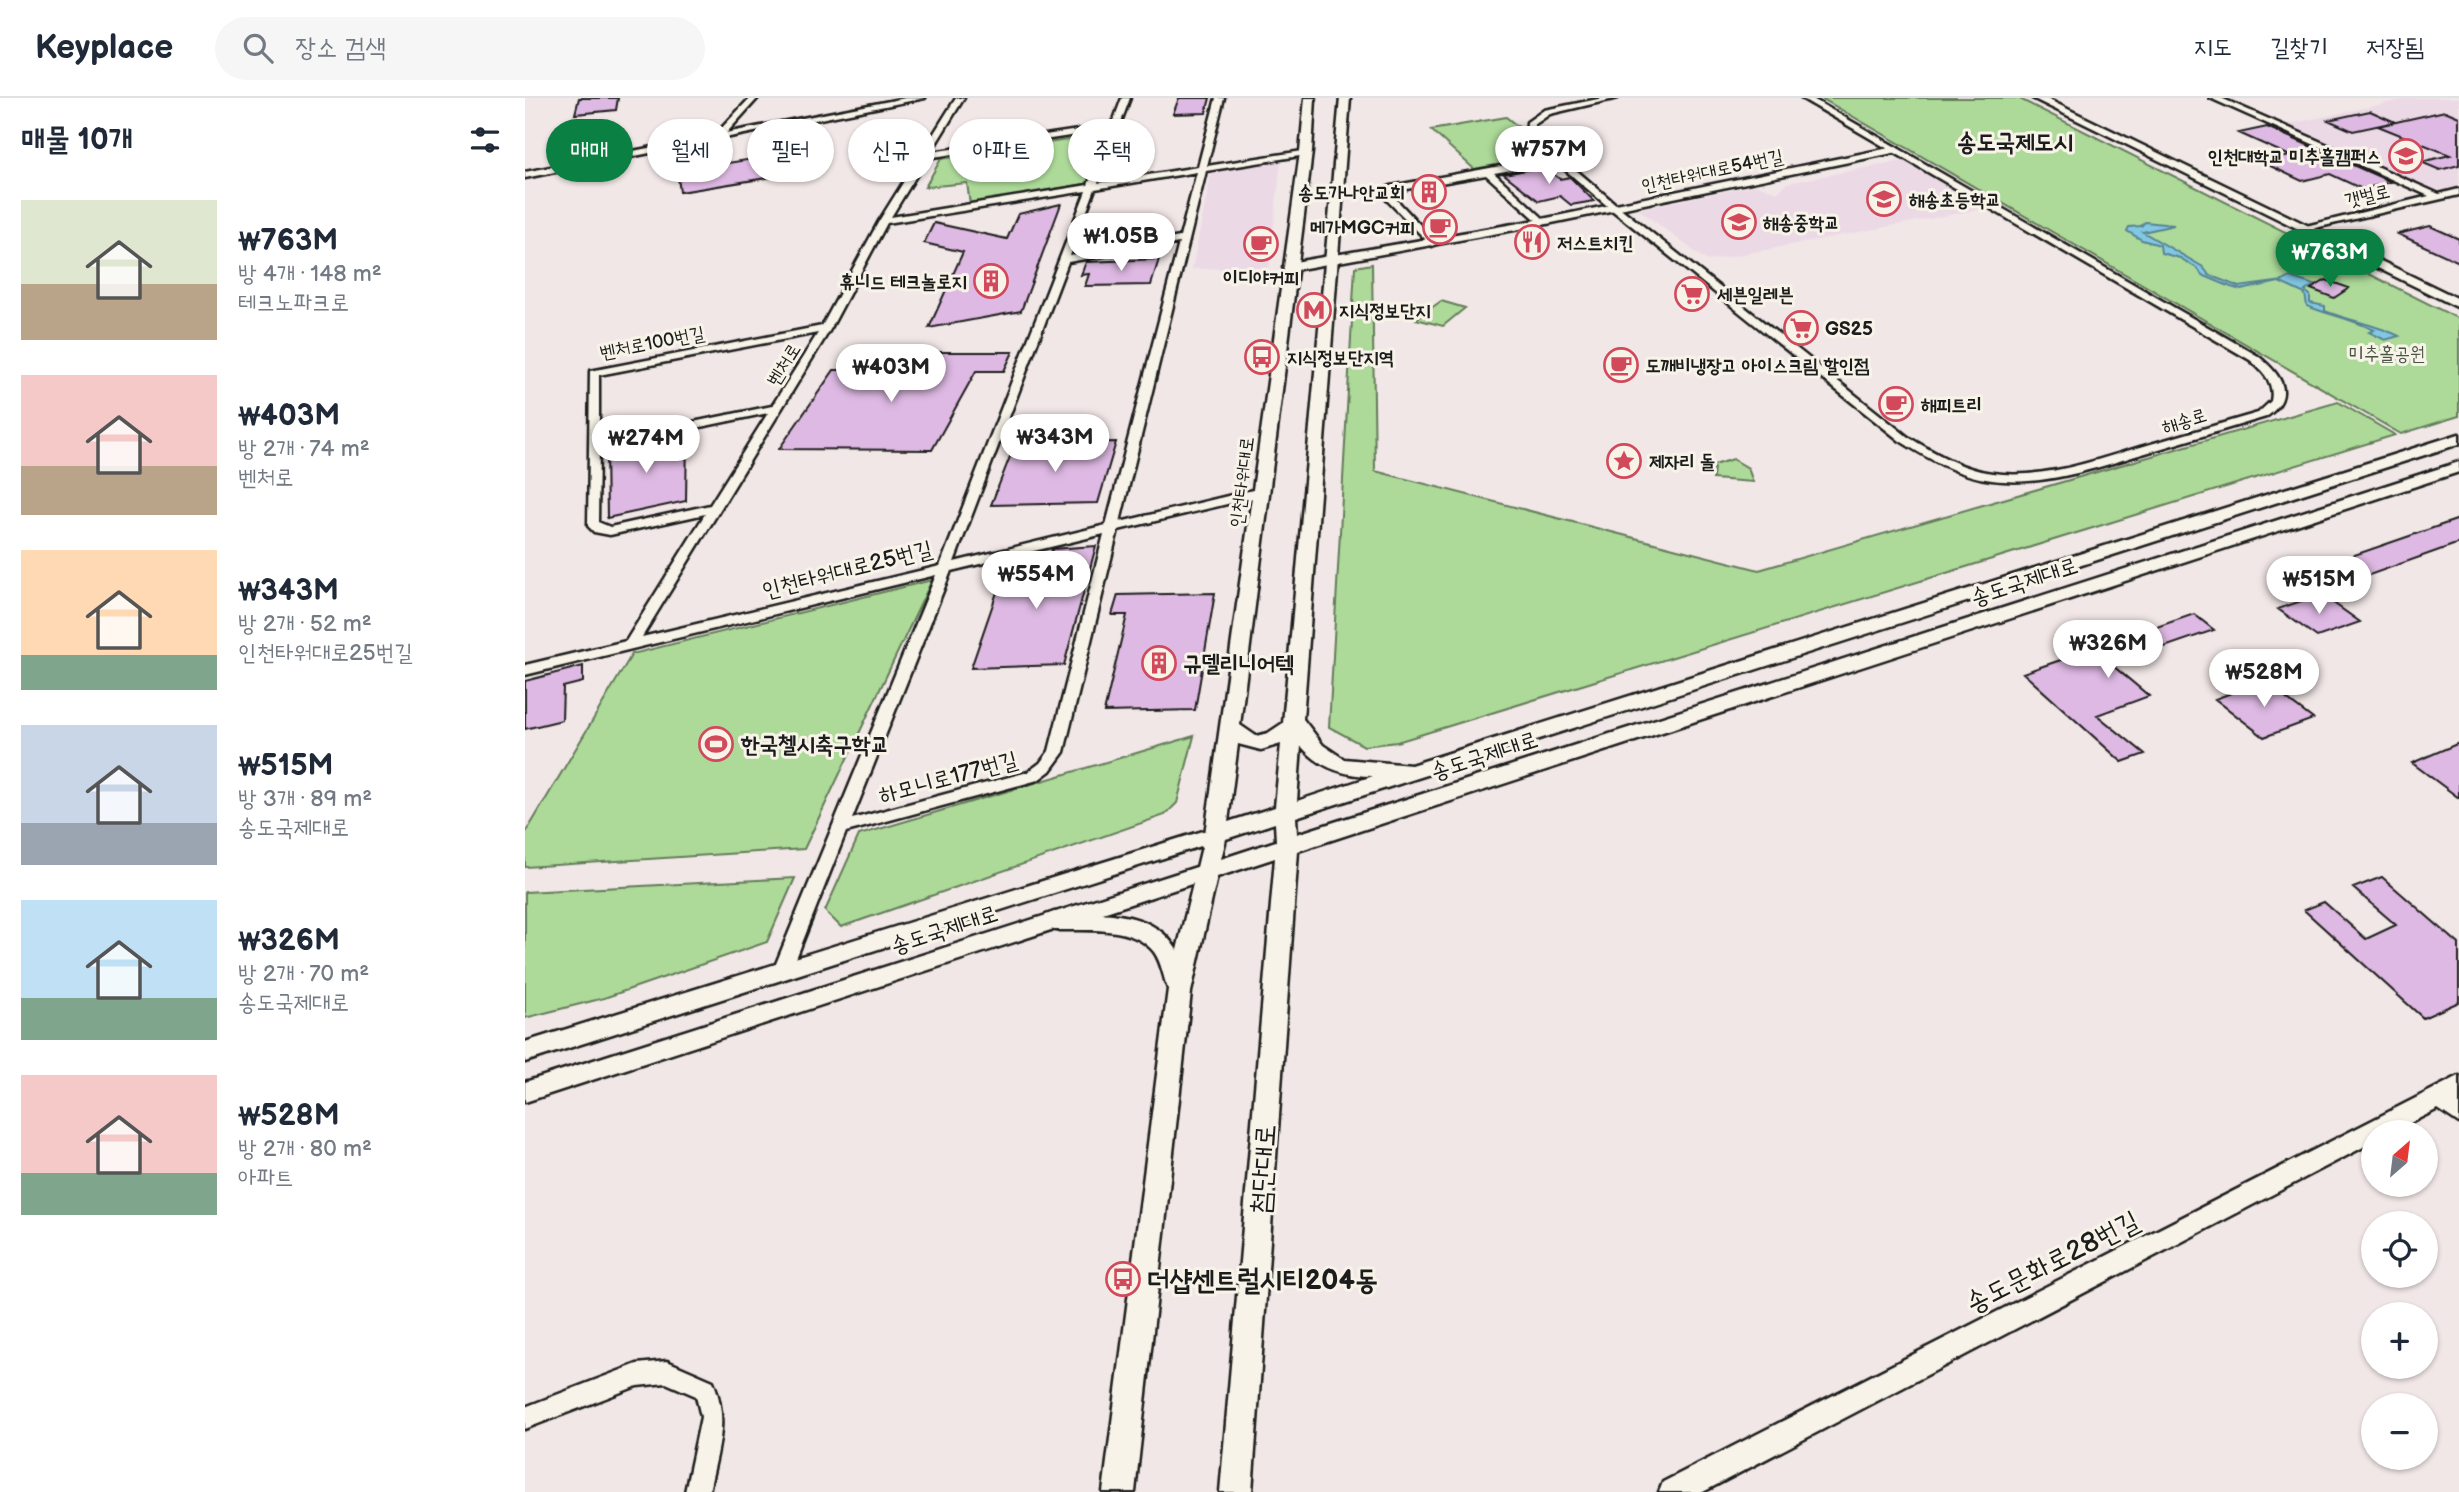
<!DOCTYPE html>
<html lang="ko">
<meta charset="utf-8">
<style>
:root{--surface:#fff;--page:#f6f6f7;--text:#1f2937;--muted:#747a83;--line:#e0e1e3;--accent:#0b8043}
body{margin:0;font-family:"Balsamiq Sans","Poor Story",sans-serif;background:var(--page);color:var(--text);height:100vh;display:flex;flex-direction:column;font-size:26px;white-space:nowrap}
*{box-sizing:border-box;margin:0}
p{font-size:23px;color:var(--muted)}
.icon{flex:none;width:38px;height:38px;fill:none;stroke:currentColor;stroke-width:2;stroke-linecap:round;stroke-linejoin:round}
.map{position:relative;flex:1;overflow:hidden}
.details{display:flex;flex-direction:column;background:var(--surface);width:525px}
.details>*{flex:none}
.hud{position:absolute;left:21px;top:21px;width:665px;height:63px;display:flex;gap:14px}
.needle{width:46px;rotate:28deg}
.buttons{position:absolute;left:1836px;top:1022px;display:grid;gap:14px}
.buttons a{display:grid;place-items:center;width:77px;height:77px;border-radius:50%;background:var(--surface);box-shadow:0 2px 5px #0004;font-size:35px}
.price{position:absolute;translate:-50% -60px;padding:0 16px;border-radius:24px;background:#fff;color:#222;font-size:23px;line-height:46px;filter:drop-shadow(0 2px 4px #0008)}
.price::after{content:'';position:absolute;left:50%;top:42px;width:21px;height:16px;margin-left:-10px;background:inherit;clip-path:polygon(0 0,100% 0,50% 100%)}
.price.selected{background:var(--accent);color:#fff}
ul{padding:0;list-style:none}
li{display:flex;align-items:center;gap:21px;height:175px;padding:0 21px}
li span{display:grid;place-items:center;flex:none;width:196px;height:140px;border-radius:0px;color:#555}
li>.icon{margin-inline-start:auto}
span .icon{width:84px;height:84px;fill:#fffc;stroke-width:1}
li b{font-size:30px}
h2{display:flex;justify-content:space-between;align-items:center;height:84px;padding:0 21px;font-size:30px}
.chip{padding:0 24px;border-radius:32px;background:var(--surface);box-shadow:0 2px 5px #0004;font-size:24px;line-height:63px}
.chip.selected{background:var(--accent);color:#fff}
header{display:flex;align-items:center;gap:42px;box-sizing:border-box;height:98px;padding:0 35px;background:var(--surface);border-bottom:2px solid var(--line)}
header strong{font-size:33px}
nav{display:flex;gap:38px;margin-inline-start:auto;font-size:24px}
.search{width:490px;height:63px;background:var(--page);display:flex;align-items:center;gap:18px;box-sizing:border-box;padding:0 24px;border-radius:38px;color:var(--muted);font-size:26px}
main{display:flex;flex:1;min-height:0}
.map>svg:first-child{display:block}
.built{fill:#ecd9e6}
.green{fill:#adda99;stroke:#647b5a;stroke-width:2}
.water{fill:#82c8e3;stroke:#598393;stroke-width:2}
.building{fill:#deb9e3;stroke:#1c1c1c;stroke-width:2}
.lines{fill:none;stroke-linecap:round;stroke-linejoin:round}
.minor-casing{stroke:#1c1c1c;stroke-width:5}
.tertiary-casing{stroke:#1c1c1c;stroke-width:5}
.secondary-casing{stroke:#1c1c1c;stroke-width:5}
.minor{fill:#f7f3e8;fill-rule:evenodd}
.tertiary{fill:#f7f3e8;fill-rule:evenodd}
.secondary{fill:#f7f3e8;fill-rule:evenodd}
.labels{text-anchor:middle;stroke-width:6;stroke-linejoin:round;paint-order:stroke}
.far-poi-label{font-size:19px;font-weight:bold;fill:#1c1c1c;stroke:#f7f3e8;text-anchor:start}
.far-street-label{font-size:19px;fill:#1c1c1c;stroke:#f7f3e8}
.far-park-label{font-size:19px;fill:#485542;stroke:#f7f3e8}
.street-label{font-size:23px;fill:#1c1c1c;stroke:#f7f3e8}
.poi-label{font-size:23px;font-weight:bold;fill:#1c1c1c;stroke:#f7f3e8;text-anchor:start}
.far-district-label{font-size:24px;font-weight:bold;fill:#1c1c1c;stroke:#f7f3e8}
.near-street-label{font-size:28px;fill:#1c1c1c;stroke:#f7f3e8}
.near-poi-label{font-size:28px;font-weight:bold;fill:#1c1c1c;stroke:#f7f3e8;text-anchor:start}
</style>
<header>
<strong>Keyplace</strong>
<div class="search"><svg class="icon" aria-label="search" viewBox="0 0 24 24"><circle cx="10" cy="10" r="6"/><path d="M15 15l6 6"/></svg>장소 검색</div>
<nav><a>지도</a><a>길찾기</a><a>저장됨</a></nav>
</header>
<main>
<section class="details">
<h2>매물 10개<svg class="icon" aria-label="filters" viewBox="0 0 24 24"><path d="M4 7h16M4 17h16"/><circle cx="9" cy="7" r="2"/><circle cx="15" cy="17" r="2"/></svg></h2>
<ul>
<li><span style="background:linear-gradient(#dfe7d0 60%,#b9a48a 0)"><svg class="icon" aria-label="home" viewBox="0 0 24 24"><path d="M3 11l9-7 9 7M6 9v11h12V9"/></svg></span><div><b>₩763M</b><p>방 4개 · 148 m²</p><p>테크노파크로</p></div></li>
<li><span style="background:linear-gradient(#f6c9c9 65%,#b9a48a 0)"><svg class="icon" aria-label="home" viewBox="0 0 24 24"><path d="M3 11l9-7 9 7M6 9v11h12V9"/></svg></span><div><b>₩403M</b><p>방 2개 · 74 m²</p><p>벤처로</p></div></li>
<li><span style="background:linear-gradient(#ffd9b3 75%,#7fa58c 0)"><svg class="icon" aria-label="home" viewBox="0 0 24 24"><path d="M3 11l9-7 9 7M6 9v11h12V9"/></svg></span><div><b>₩343M</b><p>방 2개 · 52 m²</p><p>인천타워대로25번길</p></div></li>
<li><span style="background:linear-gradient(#c9d6e8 70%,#9aa5b1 0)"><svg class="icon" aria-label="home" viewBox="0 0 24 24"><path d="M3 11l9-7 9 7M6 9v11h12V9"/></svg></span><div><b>₩515M</b><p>방 3개 · 89 m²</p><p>송도국제대로</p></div></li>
<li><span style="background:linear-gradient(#bfe0f5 70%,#7fa58c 0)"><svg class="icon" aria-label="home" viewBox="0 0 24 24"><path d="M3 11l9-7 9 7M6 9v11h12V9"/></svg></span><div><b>₩326M</b><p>방 2개 · 70 m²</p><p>송도국제대로</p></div></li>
<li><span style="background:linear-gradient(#f6c9c9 70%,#7fa58c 0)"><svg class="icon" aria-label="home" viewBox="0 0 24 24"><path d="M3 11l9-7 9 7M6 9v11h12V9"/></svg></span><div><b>₩528M</b><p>방 2개 · 80 m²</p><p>아파트</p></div></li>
</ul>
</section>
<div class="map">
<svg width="1934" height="1394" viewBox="0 0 1934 1394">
<rect width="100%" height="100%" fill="#f2e7e7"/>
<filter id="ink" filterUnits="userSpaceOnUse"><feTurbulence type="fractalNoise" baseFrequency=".0143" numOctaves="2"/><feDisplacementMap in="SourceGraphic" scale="14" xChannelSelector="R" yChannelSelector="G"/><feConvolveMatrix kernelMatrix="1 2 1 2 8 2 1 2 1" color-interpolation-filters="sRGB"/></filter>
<g filter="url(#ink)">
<path class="built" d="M 1886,0 L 1934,0 L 1934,90 L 1921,93 L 1900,90 L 1759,27 Z
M 756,63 L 744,170 L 667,171 L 687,71 Z
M 1375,63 L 1385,64 L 1467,109 L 1182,163 L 1113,111 L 1232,87 L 1253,94 L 1262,85 Z"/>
<path class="green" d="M 1296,0 L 1493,0 L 1934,221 L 1934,318 L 1876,336 Z
M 981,19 L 996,31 L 990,33 L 1020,58 L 949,71 L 906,32 Z
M 582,36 L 565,85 L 445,106 L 442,85 L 400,89 L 416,61 Z
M 847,166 L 850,373 L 1234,472 L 1813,304 L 1870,337 L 872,644 L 839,648 L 804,629 L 830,169 Z
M 916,203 L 940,210 L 918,228 L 891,221 Z
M 1208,361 L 1223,370 L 1228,384 L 1188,381 L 1189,367 Z
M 407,482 L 279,751 L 0,769 L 0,736 L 107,556 Z
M 669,638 L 652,705 L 640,717 L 316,829 L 300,813 L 334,737 Z
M 270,780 L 242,844 L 79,900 L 0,920 L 0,794 Z"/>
<path class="water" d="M 1620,124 L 1649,127 L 1618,134 L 1678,169 L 1684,177 L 1714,189 L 1758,183 L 1765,179 L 1789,187 L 1780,193 L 1785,197 L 1785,205 L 1800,208 L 1800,213 C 1824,223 1850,226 1874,238 L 1860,242 L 1844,234 L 1849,232 C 1827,221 1804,217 1782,208 L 1780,196 L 1754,184 L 1716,192 L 1706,189 L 1677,177 L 1673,171 L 1655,160 L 1636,155 L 1635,147 L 1617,142 L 1602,133 L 1604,129 L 1616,128 Z"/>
<path class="building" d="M 54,0 L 93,0 L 91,12 L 50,16 Z
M 654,0 L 685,0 L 681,15 L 648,16 Z
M 1845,13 L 1870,24 L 1828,33 L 1803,22 Z
M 1920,13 L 1934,19 L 1934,67 L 1915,72 L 1896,64 L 1925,57 L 1853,28 Z
M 1742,29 L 1866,84 L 1837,91 L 1805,76 L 1777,83 L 1737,64 L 1765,58 L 1714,35 Z
M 282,47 L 291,72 L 155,94 L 152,73 L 241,59 L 240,53 Z
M 1018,69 L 1035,81 L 1045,79 L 1069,103 L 1046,107 L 1035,98 L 1014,103 L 979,76 Z
M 536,106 L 496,213 L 404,230 L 438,154 L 399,145 L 409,125 L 482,141 L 493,116 Z
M 1905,128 L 1934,141 L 1934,164 L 1873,136 Z
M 634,161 L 626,187 L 560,188 L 564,176 L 556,177 L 561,164 Z
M 1801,182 L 1824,190 L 1809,200 L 1786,191 Z
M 394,254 L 488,254 L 479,273 L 451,273 L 407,352 L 254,351 L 309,272 L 382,272 Z
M 162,335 L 161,403 L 82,420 L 81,351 Z
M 591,344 L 573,405 L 466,407 L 490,346 Z
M 1934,421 L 1934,445 L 1836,480 L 1812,463 Z
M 571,448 L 539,567 L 446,570 L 480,471 L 506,471 L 510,456 L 526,456 L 527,451 Z
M 690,495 L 670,612 L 579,614 L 602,517 L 587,517 L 593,497 Z
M 1796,496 L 1835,524 L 1792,539 L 1753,511 Z
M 1669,516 L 1689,532 L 1587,567 L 1624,598 L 1572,617 L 1620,656 L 1597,664 L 1498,575 Z
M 58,568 L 58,584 L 38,589 L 37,622 L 0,631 L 0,583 Z
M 1738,583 L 1788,621 L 1739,639 L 1690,601 Z
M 1934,645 L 1934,700 L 1887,665 Z
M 1857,779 L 1934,846 L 1934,904 L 1898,920 L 1779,812 L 1799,804 L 1841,841 L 1871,827 L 1828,790 Z"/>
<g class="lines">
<g class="minor-casing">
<path id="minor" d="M 225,0 L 233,0 L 196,41 L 190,41 L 190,37 Z
M 431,0 L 439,0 L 406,54 L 587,27 L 597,0 L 605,0 L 573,85 L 673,69 L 691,0 L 699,0 L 682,68 L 784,52 L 784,56 L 781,57 L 681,73 L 595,424 L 736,390 L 742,394 L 740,397 L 593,432 L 539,654 L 525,673 L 513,682 L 321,734 L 266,873 L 263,878 L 257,880 L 251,878 L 248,873 L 411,477 L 0,577 L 0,567 L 101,543 L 180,416 L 85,437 L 69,434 L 63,428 L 65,273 L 297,228 L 354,123 ZM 584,32 L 563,87 L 366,119 L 402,60 ZM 672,74 L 655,139 L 545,158 L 570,91 ZM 561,93 L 415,468 L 117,539 L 306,230 L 362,125 ZM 654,145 L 581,427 L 429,464 L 543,164 ZM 293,235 L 247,308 L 74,343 L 74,277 ZM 243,315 L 185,407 L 85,429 L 73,424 L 74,350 ZM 579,436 L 524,653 L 515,665 L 503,674 L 327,721 L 426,473 Z
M 1078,0 L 1093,0 L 1025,16 L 1009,27 L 1009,36 L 1093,108 L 1383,339 C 1409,354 1436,371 1467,375 C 1519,382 1570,362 1619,348 C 1657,337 1695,326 1733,315 L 1746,303 C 1750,285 1738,273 1725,262 L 1276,0 L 1286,0 L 1733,258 C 1757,277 1771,298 1741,319 C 1702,331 1663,342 1624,354 C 1573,369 1521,389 1467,382 C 1433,378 1404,361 1375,343 L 1087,112 L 1031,64 L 969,75 L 1020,122 L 1020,126 L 1017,127 L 961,77 L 870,93 L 868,98 L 912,145 L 907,148 L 858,98 L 863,89 L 866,88 L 1026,59 L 1001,37 L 1002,24 L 1019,12 Z
M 1685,0 L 1696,0 L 1914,96 L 1934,91 L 1934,97 L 1777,133 L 1777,129 L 1904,98 Z
M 142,1263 L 188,1283 C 205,1323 192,1353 184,1394 L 160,1394 L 176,1319 L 171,1298 L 141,1285 L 112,1288 L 0,1331 L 0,1309 L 112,1266 Z"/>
</g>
<g class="tertiary-casing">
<path id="tertiary" d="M 380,0 L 400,0 L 0,80 L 0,74 Z
M 1507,0 L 1520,0 L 1934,201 L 1934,210 Z
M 1369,49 L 1373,50 L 1373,54 L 1017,127 L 764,173 L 758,169 L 764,165 L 1017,121 Z
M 691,729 L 698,731 L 701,736 L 698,741 L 0,964 L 0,944 Z
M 684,765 L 691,768 L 694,773 L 691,778 L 0,1004 L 0,984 Z
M 1934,978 L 1934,1025 L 1913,1011 L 1867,1034 L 1848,1034 L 1848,1044 L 1178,1394 L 1134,1394 L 1138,1384 Z"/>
</g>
<g class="secondary-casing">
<path id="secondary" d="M 780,0 L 790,0 L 787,54 L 715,627 L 731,638 L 743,635 L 758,625 L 815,0 L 825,0 L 778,621 L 798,647 L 819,661 L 886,667 L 1934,336 L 1934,346 L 771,719 L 772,736 L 1934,364 L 1934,374 L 773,753 L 727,1394 L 695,1394 L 750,760 L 692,779 L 666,894 L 610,1394 L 578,1394 L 643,891 C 638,879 637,865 629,854 C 607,826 561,833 529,832 L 521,829 L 518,823 L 521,817 L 529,814 C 573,815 627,810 652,852 L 680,736 L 775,54 ZM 713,646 L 736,652 L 756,646 L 750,709 L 703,724 ZM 776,648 C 795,670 819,678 848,678 L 772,703 ZM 750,725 L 751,743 L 696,761 L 701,741 Z"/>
</g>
<use href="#minor" class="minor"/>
<use href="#tertiary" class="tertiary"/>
<use href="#secondary" class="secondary"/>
</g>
</g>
<defs>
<g id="university-ring" transform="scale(1.75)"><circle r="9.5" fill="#f7f3e8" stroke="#d1495b" stroke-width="1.5"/><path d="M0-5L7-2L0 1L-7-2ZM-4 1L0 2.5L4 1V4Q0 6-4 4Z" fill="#d1495b"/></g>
<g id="building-ring" transform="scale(1.75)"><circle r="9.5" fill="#f7f3e8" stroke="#d1495b" stroke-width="1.5"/><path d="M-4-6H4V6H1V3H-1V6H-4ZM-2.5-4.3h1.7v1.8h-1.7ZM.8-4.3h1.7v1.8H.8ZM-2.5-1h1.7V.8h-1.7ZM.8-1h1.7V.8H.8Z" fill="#d1495b"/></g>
<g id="school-ring" transform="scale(1.75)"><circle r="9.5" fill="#f7f3e8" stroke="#d1495b" stroke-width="1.5"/><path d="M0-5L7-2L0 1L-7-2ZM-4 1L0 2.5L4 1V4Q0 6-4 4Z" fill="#d1495b"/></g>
<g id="cafe-ring" transform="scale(1.75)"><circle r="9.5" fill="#f7f3e8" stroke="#d1495b" stroke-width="1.5"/><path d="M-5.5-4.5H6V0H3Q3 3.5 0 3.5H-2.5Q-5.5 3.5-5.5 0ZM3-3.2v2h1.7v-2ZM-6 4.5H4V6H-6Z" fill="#d1495b"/></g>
<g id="restaurant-ring" transform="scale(1.75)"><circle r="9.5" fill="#f7f3e8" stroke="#d1495b" stroke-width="1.5"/><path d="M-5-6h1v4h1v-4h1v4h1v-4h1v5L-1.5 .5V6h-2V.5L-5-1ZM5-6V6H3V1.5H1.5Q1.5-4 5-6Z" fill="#d1495b"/></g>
<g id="supermarket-ring" transform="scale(1.75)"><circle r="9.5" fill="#f7f3e8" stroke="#d1495b" stroke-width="1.5"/><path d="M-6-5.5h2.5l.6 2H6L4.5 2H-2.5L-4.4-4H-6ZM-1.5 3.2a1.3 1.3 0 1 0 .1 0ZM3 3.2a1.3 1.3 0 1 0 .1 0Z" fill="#d1495b"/></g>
<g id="metro-ring" transform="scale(1.75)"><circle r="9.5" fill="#f7f3e8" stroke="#d1495b" stroke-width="1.5"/><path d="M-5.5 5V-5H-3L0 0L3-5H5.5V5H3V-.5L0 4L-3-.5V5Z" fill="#d1495b"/></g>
<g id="bus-ring" transform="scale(1.75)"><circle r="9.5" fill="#f7f3e8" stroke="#d1495b" stroke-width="1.5"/><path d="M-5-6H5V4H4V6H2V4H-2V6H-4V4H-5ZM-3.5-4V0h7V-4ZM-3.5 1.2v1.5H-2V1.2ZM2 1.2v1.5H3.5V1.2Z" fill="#d1495b"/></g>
<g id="sight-ring" transform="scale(1.75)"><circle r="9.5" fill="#f7f3e8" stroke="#d1495b" stroke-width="1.5"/><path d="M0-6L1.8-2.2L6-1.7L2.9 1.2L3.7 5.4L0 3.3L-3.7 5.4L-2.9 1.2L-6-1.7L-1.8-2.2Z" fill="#d1495b"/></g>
<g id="stadium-ring" transform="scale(1.75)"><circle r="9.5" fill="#f7f3e8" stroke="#d1495b" stroke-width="1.5"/><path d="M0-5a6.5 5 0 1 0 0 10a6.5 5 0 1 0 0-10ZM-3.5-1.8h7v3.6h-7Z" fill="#d1495b"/></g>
</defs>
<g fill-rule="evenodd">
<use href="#university-ring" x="1881" y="58"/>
<use href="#building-ring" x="904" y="94"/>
<use href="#school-ring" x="1359" y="101"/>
<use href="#school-ring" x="1214" y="124"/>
<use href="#cafe-ring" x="915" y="129"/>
<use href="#restaurant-ring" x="1007" y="144"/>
<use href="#cafe-ring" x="736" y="146"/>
<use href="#building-ring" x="466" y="183"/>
<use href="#supermarket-ring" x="1167" y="196"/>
<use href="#metro-ring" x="789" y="212"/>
<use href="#supermarket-ring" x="1276" y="230"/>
<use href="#bus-ring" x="737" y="259"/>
<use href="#cafe-ring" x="1096" y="267"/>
<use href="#cafe-ring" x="1371" y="306"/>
<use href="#sight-ring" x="1099" y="363"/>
<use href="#building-ring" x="634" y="565"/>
<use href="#stadium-ring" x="191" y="646"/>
<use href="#bus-ring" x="598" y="1181"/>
</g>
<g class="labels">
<g class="far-poi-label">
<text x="1856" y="65" text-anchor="end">인천대학교 미추홀캠퍼스</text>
<text x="880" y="101" text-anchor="end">송도가나안교회</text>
<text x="1384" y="108">해송초등학교</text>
<text x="1238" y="131">해송중학교</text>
<text x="890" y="136" text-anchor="end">메가MGC커피</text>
<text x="1032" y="151">저스트치킨</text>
<text x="736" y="186" text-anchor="middle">이디야커피</text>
<text x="442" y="190" text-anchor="end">휴니드 테크놀로지</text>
<text x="1192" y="203">세븐일레븐</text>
<text x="814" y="219">지식정보단지</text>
<text x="1300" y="237">GS25</text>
<text x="762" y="266">지식정보단지역</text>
<text x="1120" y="274">도깨비냉장고 아이스크림 할인점</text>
<text x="1396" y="313">해피트리</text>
<text x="1124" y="370">제자리 돌</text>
</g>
<g class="far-street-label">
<text transform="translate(1187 72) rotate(-12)" y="7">인천타워대로54번길</text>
<text transform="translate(1842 97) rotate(-13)" y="7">갯벌로</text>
<text transform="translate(127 244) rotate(-11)" y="7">벤처로100번길</text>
<text transform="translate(258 266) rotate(-58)" y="7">벤처로</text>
<text transform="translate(1659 322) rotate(-17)" y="7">해송로</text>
<text transform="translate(716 384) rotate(-83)" y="7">인천타워대로</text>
</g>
<g class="far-park-label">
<text x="1862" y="262">미추홀공원</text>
</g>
<g class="street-label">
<text transform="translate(322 471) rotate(-14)" y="8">인천타워대로25번길</text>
<text transform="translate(1499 483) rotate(-18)" y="8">송도국제대로</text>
<text transform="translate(959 657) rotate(-18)" y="8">송도국제대로</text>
<text transform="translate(423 679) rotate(-15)" y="8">하모니로177번길</text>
<text transform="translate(419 831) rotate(-18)" y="8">송도국제대로</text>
</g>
<g class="poi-label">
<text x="658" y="573">규델리니어텍</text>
<text x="216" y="654">한국첼시축구학교</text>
</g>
<g class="far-district-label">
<text x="1490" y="52">송도국제도시</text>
</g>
<g class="near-street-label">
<text transform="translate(737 1071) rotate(-86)" y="10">첨단대로</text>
<text transform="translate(1527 1163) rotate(-27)" y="10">송도문화로28번길</text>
</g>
<g class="near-poi-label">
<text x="622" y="1191">더샵센트럴시티204동</text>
</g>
</g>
</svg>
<div class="buttons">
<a><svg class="needle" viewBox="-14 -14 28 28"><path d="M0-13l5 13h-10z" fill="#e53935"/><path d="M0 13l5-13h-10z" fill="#747a83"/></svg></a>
<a><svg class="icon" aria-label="locate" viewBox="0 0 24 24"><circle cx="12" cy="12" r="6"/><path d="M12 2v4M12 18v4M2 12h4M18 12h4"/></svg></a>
<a>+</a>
<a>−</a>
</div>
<b class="price" style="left:1024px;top:88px">₩757M</b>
<b class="price" style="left:596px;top:175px">₩1.05B</b>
<b class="price selected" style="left:1805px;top:191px">₩763M</b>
<b class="price" style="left:366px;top:306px">₩403M</b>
<b class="price" style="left:530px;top:376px">₩343M</b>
<b class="price" style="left:121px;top:377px">₩274M</b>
<b class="price" style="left:511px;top:513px">₩554M</b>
<b class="price" style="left:1794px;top:518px">₩515M</b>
<b class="price" style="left:1583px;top:582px">₩326M</b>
<b class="price" style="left:1739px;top:611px">₩528M</b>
<div class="hud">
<a class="chip selected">매매</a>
<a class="chip">월세</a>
<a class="chip">필터</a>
<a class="chip">신규</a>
<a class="chip">아파트</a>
<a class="chip">주택</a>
</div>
</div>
</main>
